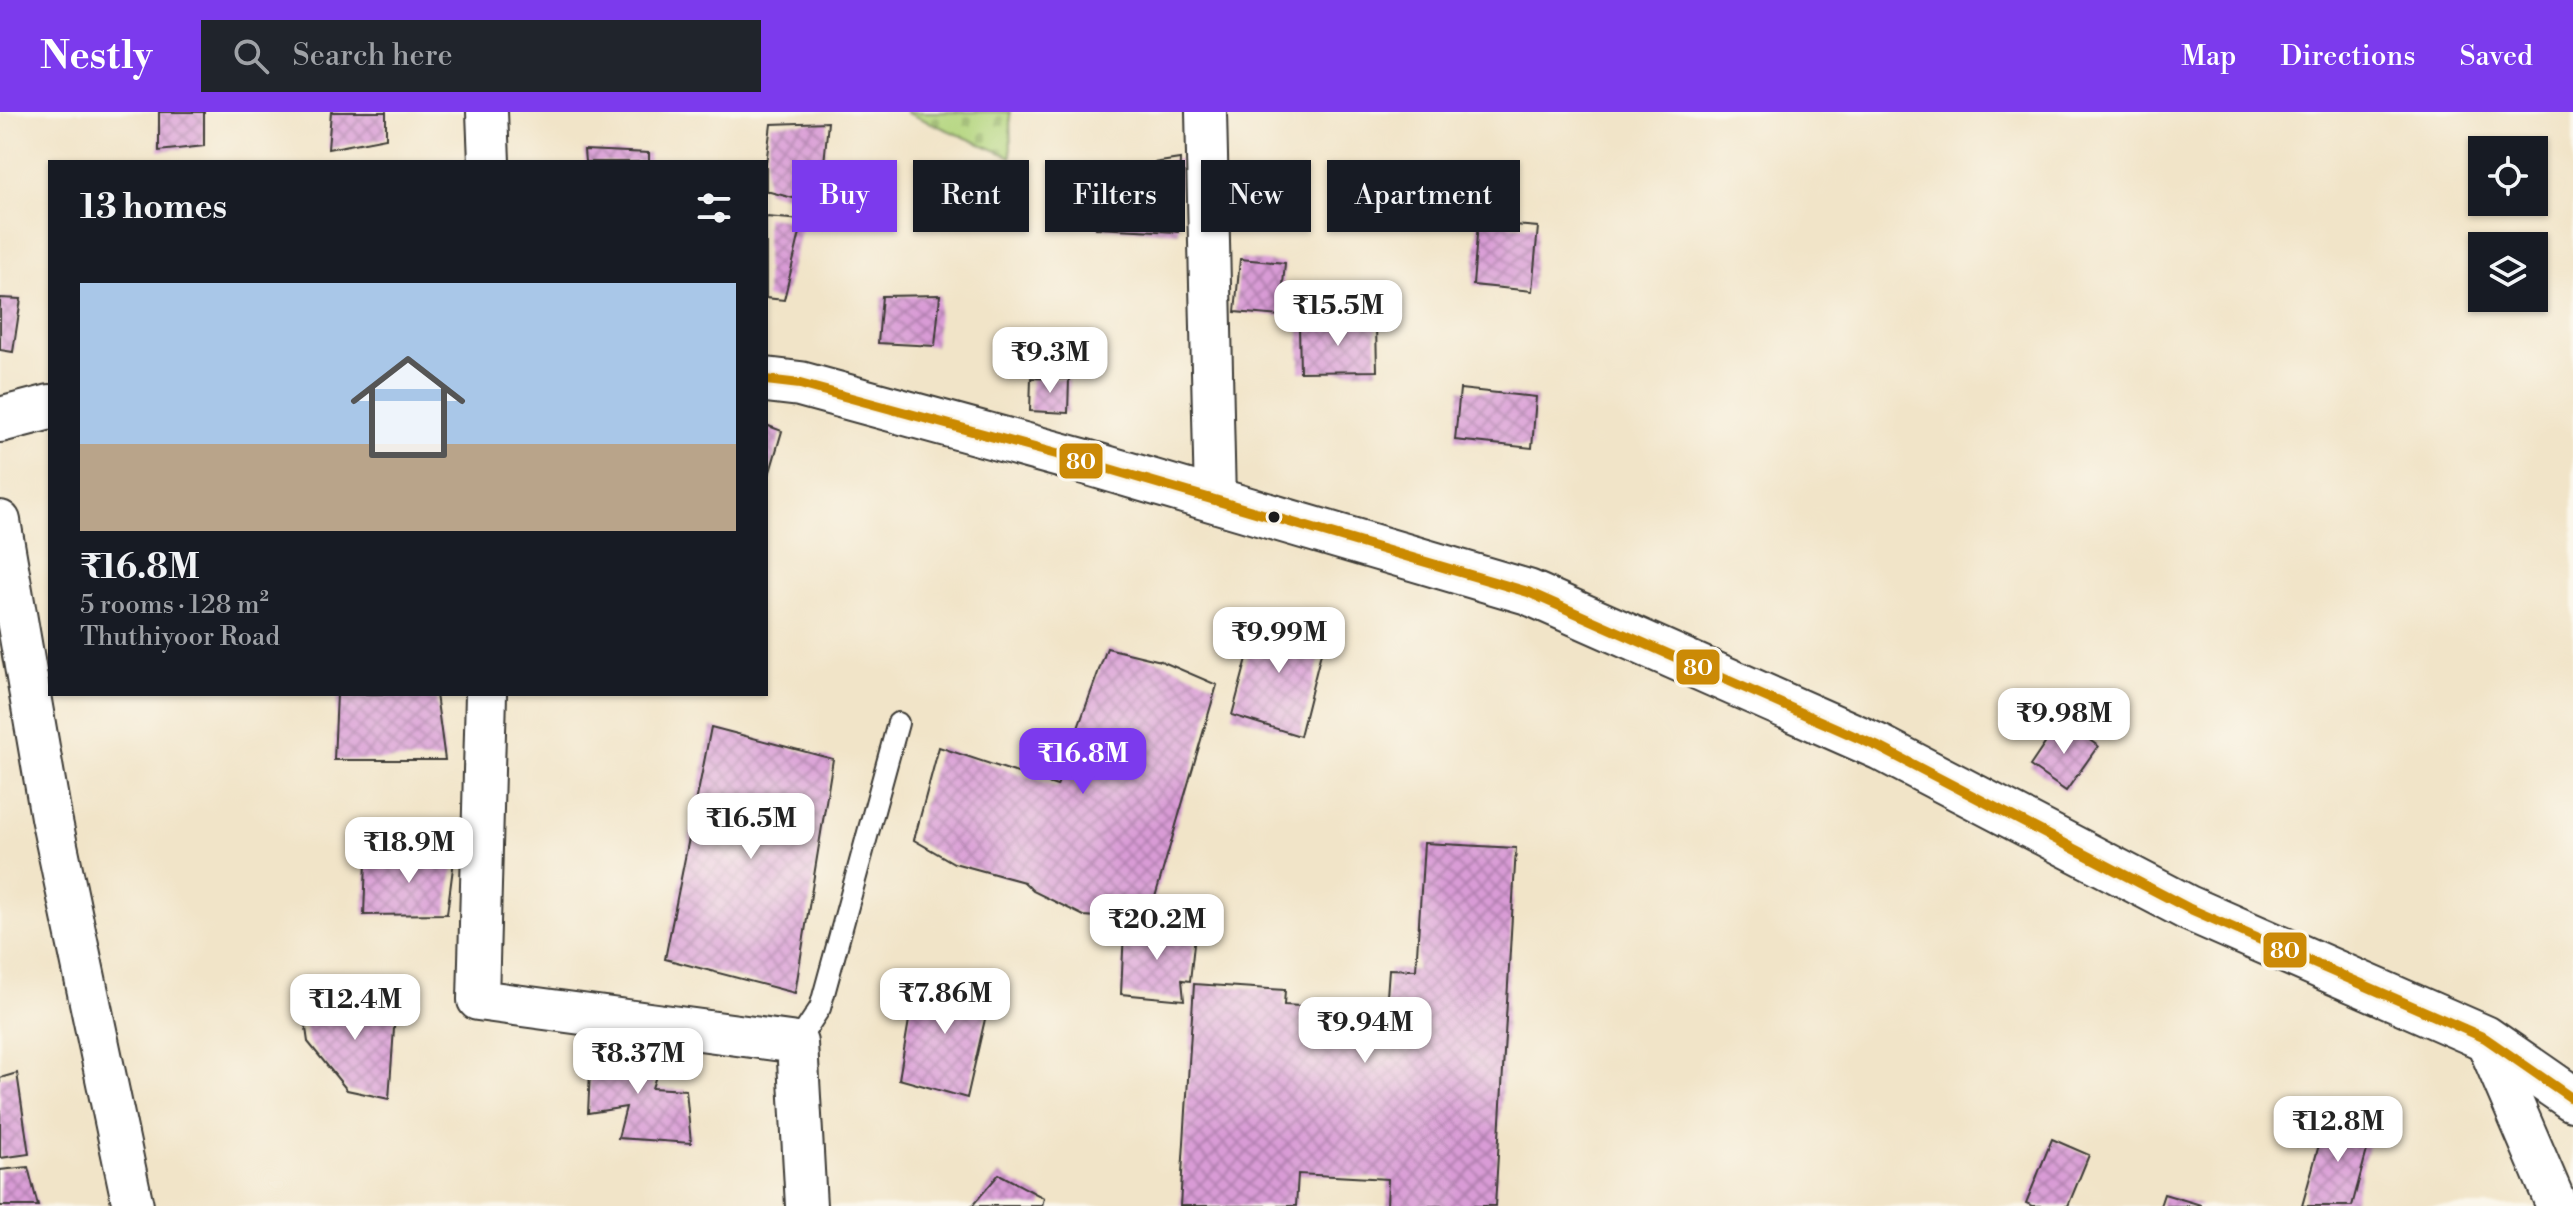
<!DOCTYPE html>
<meta charset="utf-8">
<style>
:root{--surface:#171b24;--page:#20242c;--text:#f1f3f6;--muted:#9ea1a6;--line:#363941;--accent:#7c3aed}
body{margin:0;font-family:"Libre Bodoni",serif;background:var(--page);color:var(--text);height:100vh;display:flex;flex-direction:column;font-size:30px;white-space:nowrap}
*{box-sizing:border-box;margin:0}
p{font-size:26px;color:var(--muted)}
.icon{flex:none;width:44px;height:44px;fill:none;stroke:currentColor;stroke-width:2;stroke-linecap:round;stroke-linejoin:round}
.map{position:relative;flex:1;overflow:hidden}
.drawer{position:absolute;left:48px;top:48px;width:720px;height:536px;display:flex;flex-direction:column;background:var(--surface);border-radius:0px;box-shadow:0 2px 6px #0004}
.drawer>*{flex:none}
.banner{position:absolute;left:792px;top:48px;width:760px;height:72px;display:flex;gap:16px}
.controls{position:absolute;left:2468px;top:24px;display:grid;gap:16px}
.controls a{display:grid;place-items:center;width:80px;height:80px;border-radius:0px;background:var(--surface);box-shadow:0 2px 6px #0004;font-size:40px}
.price{position:absolute;translate:-50% -68px;padding:0 18px;border-radius:16px;background:#fff;color:#222;font-size:26px;line-height:52px;filter:drop-shadow(0 2px 4px #0008)}
.price::after{content:'';position:absolute;left:50%;top:48px;width:24px;height:18px;margin-left:-12px;background:inherit;clip-path:polygon(0 0,100% 0,50% 100%)}
.price.selected{background:var(--accent);color:#fff}
ul{padding:0;list-style:none}
li{display:grid;align-content:center;gap:16px;height:424px;padding:0 32px}
li+li{border-top:2px solid var(--line)}
li span{display:grid;place-items:center;height:248px;border-radius:0px;color:#555}
li>.icon{margin-inline-start:auto}
span .icon{width:144px;height:144px;fill:#fffc;stroke-width:1}
li b{font-size:34px}
h2{display:flex;justify-content:space-between;align-items:center;height:96px;padding:0 32px;font-size:34px}
.chip{padding:0 28px;border-radius:0px;background:var(--surface);box-shadow:0 2px 6px #0004;font-size:28px;line-height:72px}
.chip.selected{background:var(--accent);color:#fff}
header{display:flex;align-items:center;gap:48px;box-sizing:border-box;height:112px;padding:0 40px;background:var(--accent);color:#fff}
header strong{font-size:38px}
nav{display:flex;gap:44px;margin-inline-start:auto;font-size:28px}
.search{width:560px;height:72px;background:var(--page);display:flex;align-items:center;gap:20px;box-sizing:border-box;padding:0 28px;border-radius:0px;color:var(--muted);font-size:30px}
.map>svg:first-child{display:block}
.cemetery{fill:url(#cemetery-stones);stroke:#68784d;stroke-width:2}
.building{fill:url(#building-cross-hatch)}
.lines{fill:none;stroke-linecap:round;stroke-linejoin:round}
.lane-casing{stroke:#3c3a36;stroke-width:24}
.street-casing{stroke:#3c3a36;stroke-width:44}
.secondary-casing{stroke:#3c3a36;stroke-width:48}
.lane{stroke:#fff;stroke-width:20}
.street{stroke:#fff;stroke-width:40}
.secondary{stroke:#fff;stroke-width:44}
.bus-1-casing{stroke:#fbf7ec;stroke-width:16}
.bus-1{stroke:#cb8a06;stroke-width:10}
.bus-dot{fill:#1c1c1c;stroke:#fbf7ec;stroke-width:3}
.line-badge{stroke:#fbf7ec;stroke-width:3}
.badge-label{font-size:22px;text-anchor:middle;font-weight:bold;fill:#fff}
</style>
<header>
<strong>Nestly</strong>
<div class="search"><svg class="icon" aria-label="search" viewBox="0 0 24 24"><circle cx="10" cy="10" r="6"/><path d="M15 15l6 6"/></svg>Search here</div>
<nav><a>Map</a><a>Directions</a><a>Saved</a></nav>
</header>
<div class="map">
<svg width="2573" height="1094" viewBox="0 0 2573 1094">
<defs>
<pattern id="cemetery-stones" width="16" height="16" patternUnits="userSpaceOnUse" patternTransform="scale(2)"><rect width="16" height="16" fill="#b3d57e"/><path d="M2 7V4a2 2 0 0 1 4 0v3zM10 15v-3a2 2 0 0 1 4 0v3z" fill="#99b66c"/></pattern>
<pattern id="building-cross-hatch" width="8" height="8" patternUnits="userSpaceOnUse" patternTransform="scale(2)"><rect width="8" height="8" fill="#d99bd6"/><path d="M0 0l8 8M0 8l8-8" fill="none" stroke="#af7ead"/></pattern>
</defs>
<rect width="100%" height="100%" fill="#fbf7ec"/>
<filter id="ink" filterUnits="userSpaceOnUse"><feTurbulence type="fractalNoise" baseFrequency=".0125" numOctaves="2"/><feDisplacementMap in="SourceGraphic" scale="16" xChannelSelector="R" yChannelSelector="G"/><feConvolveMatrix kernelMatrix="1 2 1 2 8 2 1 2 1" color-interpolation-filters="sRGB"/></filter>
<filter id="wash" filterUnits="userSpaceOnUse"><feTurbulence type="fractalNoise" baseFrequency=".006" numOctaves="4" result="noise"/><feDisplacementMap in="SourceGraphic" scale="32" xChannelSelector="R" yChannelSelector="G"/><feGaussianBlur stdDeviation="1.8" result="paint"/><feColorMatrix in="noise" values="0 0 0 0 0 0 0 0 0 0 0 0 0 0 0 0 0 1.4 0 .05"/><feComposite in="paint" operator="in"/></filter>
<g filter="url(#wash)">
<rect width="100%" height="100%" fill="#f1e4c8"/>
<path class="cemetery" d="M 905,0 L 1010,0 L 1011,45 Z"/>
<g id="blocks">
<path class="building" d="M 159,0 L 204,0 L 204,34 L 159,39 Z
M 331,0 L 386,0 L 386,26 L 328,37 Z
M 828,10 L 820,93 L 766,79 L 766,52 L 771,12 Z
M 584,38 L 649,41 L 649,50 L 585,50 Z
M 1180,47 L 1178,120 L 1096,116 L 1100,59 Z
M 766,105 L 803,108 L 784,188 L 766,186 Z
M 1478,110 L 1538,115 L 1532,179 L 1473,173 Z
M 1240,147 L 1285,151 L 1280,204 L 1235,200 Z
M 940,183 L 935,234 L 878,231 L 882,184 Z
M 0,186 L 21,187 L 13,240 L 0,238 Z
M 1376,212 L 1377,259 L 1300,260 L 1299,213 Z
M 1031,266 L 1069,267 L 1068,301 L 1030,299 Z
M 1460,277 L 1536,285 L 1532,336 L 1455,328 Z
M 766,313 L 782,319 L 767,370 L 766,370 Z
M 1259,501 L 1325,525 L 1300,624 L 1232,603 Z
M 1107,536 L 1161,549 L 1217,573 L 1148,809 L 1084,804 L 1033,779 L 1024,770 L 954,751 L 914,728 L 939,635 L 1057,674 Z
M 337,582 L 436,582 L 445,648 L 334,648 Z
M 2061,608 L 2098,634 L 2066,679 L 2030,654 Z
M 711,615 L 833,647 L 795,881 L 665,847 Z
M 1424,731 L 1516,736 L 1495,1094 L 1387,1094 L 1388,1067 L 1298,1062 L 1296,1094 L 1180,1094 L 1194,872 L 1285,878 L 1284,893 L 1386,899 L 1389,857 L 1416,858 Z
M 455,740 L 447,802 L 364,803 L 366,749 Z
M 1196,814 L 1190,869 L 1182,868 L 1184,888 L 1121,882 L 1124,818 Z
M 993,872 L 967,986 L 899,967 L 915,873 Z
M 325,888 L 396,888 L 389,987 L 347,978 L 308,930 L 303,895 Z
M 591,938 L 664,940 L 652,976 L 686,978 L 691,1031 L 618,1026 L 626,995 L 588,1001 Z
M 17,961 L 29,1042 L 0,1046 L 0,966 Z
M 2327,1004 L 2373,1016 L 2352,1094 L 2302,1094 Z
M 2052,1027 L 2089,1043 L 2068,1094 L 2033,1094 L 2026,1091 Z
M 28,1055 L 38,1094 L 0,1094 L 0,1058 Z
M 999,1062 L 1044,1086 L 1042,1094 L 972,1094 Z
M 2164,1082 L 2201,1093 L 2201,1094 L 2160,1094 Z"/>
</g>
</g>
<g filter="url(#ink)">
<use href="#blocks" fill-opacity="0" stroke="#3c3a36" stroke-width="2"/>
<g class="lines">
<g class="lane-casing">
<path id="lane" d="M 797,931 L 820,896 L 898,611"/>
</g>
<g class="street-casing">
<path id="street" d="M 487,0 L 489,50
M 1206,0 L 1215,388
M 0,409 L 51,705 L 133,1094
M 486,582 L 478,888 L 797,931 L 806,1094
M 2485,926 L 2557,1094"/>
</g>
<g class="secondary-casing">
<path id="secondary" d="M 766,268 L 800,272 L 1082,349 L 1528,480 L 1881,636 L 2188,796 L 2485,926 L 2573,987
M 0,308 L 50,295"/>
</g>
<use href="#lane" class="lane"/>
<use href="#street" class="street"/>
<use href="#secondary" class="secondary"/>
<g class="bus-1-casing">
<path id="bus-1" d="M 766,268 L 800,272 L 1082,349 L 1528,480 L 1881,636 L 2188,796 L 2485,926 L 2573,987"/>
</g>
<use href="#bus-1" class="bus-1"/>
</g>
</g>
<circle class="bus-dot" cx="1274" cy="405" r="7"/>
<g class="line-badge">
<rect x="1058" y="330" width="46" height="38" rx="8" fill="#cb8a06"/>
<rect x="1675" y="536" width="46" height="38" rx="8" fill="#cb8a06"/>
<rect x="2262" y="819" width="46" height="38" rx="8" fill="#cb8a06"/>
</g>
<g class="badge-label">
<text x="1081" y="357">80</text>
<text x="1698" y="563">80</text>
<text x="2285" y="846">80</text>
</g>
</svg>
<div class="controls">
<a><svg class="icon" aria-label="locate" viewBox="0 0 24 24"><circle cx="12" cy="12" r="6"/><path d="M12 2v4M12 18v4M2 12h4M18 12h4"/></svg></a>
<a><svg class="icon" aria-label="layers" viewBox="0 0 24 24"><path d="M12 4l9 5-9 5-9-5zM3 14l9 5 9-5"/></svg></a>
</div>
<b class="price" style="left:1338px;top:236px">₹15.5M</b>
<b class="price" style="left:1050px;top:283px">₹9.3M</b>
<b class="price" style="left:1279px;top:563px">₹9.99M</b>
<b class="price" style="left:2064px;top:644px">₹9.98M</b>
<b class="price selected" style="left:1083px;top:684px">₹16.8M</b>
<b class="price" style="left:751px;top:749px">₹16.5M</b>
<b class="price" style="left:409px;top:773px">₹18.9M</b>
<b class="price" style="left:1157px;top:850px">₹20.2M</b>
<b class="price" style="left:945px;top:924px">₹7.86M</b>
<b class="price" style="left:355px;top:930px">₹12.4M</b>
<b class="price" style="left:1365px;top:953px">₹9.94M</b>
<b class="price" style="left:638px;top:984px">₹8.37M</b>
<b class="price" style="left:2338px;top:1052px">₹12.8M</b>
<div class="banner">
<a class="chip selected">Buy</a>
<a class="chip">Rent</a>
<a class="chip">Filters</a>
<a class="chip">New</a>
<a class="chip">Apartment</a>
</div>
<section class="drawer">
<h2>13 homes<svg class="icon" aria-label="filters" viewBox="0 0 24 24"><path d="M4 7h16M4 17h16"/><circle cx="9" cy="7" r="2"/><circle cx="15" cy="17" r="2"/></svg></h2>
<ul>
<li><span style="background:linear-gradient(#a9c7e8 65%,#b9a48a 0)"><svg class="icon" aria-label="home" viewBox="0 0 24 24"><path d="M3 11l9-7 9 7M6 9v11h12V9"/></svg></span><div><b>₹16.8M</b><p>5 rooms · 128 m²</p><p>Thuthiyoor Road</p></div></li>
</ul>
</section>
</div>
